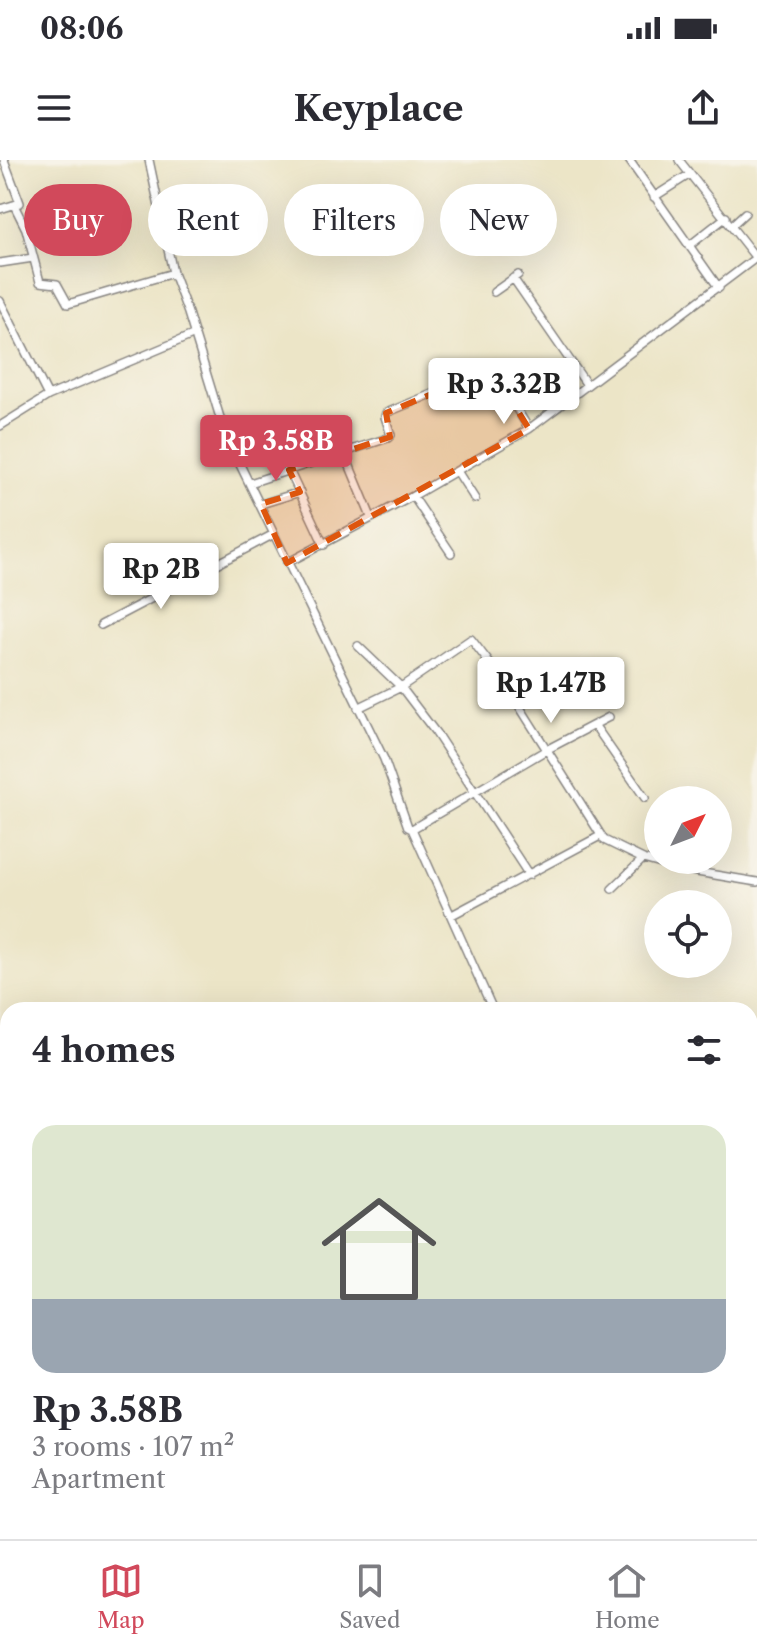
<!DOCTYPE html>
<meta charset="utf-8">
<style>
:root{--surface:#fff;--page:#f2f2f3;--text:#2b2b33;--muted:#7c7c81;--line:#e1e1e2;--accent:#d1495b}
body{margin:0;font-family:"Libre Caslon Text",serif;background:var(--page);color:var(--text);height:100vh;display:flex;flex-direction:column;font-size:30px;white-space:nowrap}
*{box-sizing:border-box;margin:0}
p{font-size:26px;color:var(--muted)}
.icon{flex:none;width:44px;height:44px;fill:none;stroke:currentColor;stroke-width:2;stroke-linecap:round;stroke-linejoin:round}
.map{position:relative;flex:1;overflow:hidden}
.panel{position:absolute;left:0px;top:842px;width:758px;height:538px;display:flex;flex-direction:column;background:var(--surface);border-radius:24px 24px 0 0;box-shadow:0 8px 32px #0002}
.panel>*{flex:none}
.banner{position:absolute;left:24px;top:24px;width:710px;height:72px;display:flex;gap:16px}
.needle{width:52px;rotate:48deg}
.fabs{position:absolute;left:644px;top:626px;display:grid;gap:16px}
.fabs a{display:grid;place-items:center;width:88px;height:88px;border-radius:50%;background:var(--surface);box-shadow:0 8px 32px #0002;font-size:40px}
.price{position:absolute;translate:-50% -68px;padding:0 18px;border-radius:8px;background:#fff;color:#222;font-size:26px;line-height:52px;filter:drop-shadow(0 2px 4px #0008)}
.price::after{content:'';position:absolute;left:50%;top:48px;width:24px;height:18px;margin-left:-12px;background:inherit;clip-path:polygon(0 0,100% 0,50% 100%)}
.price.current{background:var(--accent);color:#fff}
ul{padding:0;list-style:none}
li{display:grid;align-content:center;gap:16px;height:424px;padding:0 32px}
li+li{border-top:2px solid var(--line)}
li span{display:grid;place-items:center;height:248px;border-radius:24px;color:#555}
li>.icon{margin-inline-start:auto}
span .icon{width:144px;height:144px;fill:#fffc;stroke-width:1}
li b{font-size:34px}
h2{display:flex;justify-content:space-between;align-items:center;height:96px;padding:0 32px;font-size:34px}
.chip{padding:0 28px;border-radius:36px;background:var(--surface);box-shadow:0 8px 32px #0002;font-size:28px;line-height:72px}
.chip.current{background:var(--accent);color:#fff}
.status{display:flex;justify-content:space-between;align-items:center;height:56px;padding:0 40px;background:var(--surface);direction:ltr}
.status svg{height:22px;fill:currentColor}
header{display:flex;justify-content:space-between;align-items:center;height:104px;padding:0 32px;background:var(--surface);font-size:36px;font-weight:800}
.menu{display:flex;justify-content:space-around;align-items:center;height:112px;border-top:2px solid var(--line);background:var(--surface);font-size:22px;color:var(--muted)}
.menu a{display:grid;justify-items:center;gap:4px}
.menu .current{color:var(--accent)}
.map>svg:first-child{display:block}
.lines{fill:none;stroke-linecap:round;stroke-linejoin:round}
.minor-casing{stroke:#878481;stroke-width:10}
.minor{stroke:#fff;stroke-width:7}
.marked{fill:#de560e;fill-opacity:0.2;stroke:#de560e;stroke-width:6;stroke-dasharray:16 10;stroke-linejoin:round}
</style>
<div class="status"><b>08:06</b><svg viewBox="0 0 49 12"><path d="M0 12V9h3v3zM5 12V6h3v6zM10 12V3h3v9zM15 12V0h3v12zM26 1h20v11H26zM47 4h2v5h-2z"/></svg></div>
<header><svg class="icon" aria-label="menu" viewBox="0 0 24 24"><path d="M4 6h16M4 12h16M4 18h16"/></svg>Keyplace<svg class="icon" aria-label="share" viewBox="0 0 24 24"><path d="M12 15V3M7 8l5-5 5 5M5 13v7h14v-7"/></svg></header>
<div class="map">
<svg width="757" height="1379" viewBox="0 0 757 1379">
<rect width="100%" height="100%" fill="#f7f3e8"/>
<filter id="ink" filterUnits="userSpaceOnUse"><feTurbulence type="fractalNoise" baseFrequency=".0125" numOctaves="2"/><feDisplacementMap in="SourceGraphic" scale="16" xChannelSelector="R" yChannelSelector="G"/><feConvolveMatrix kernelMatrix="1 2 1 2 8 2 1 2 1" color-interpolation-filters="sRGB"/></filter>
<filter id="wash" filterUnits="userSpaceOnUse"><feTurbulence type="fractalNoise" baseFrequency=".006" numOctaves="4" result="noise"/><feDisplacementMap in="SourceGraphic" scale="32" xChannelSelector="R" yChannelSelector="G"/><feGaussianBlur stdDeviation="1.8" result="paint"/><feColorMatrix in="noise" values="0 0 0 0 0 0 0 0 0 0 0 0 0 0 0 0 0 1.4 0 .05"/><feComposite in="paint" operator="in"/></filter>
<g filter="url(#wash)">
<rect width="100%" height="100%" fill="#ece5c7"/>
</g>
<g filter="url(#ink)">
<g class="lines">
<g class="minor-casing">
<path id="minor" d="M 149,0 L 173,113 L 188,153 L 225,274 L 384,599 L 408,667 L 412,669 L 493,850
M 629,0 L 719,128
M 679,0 L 756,98
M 654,37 L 690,14
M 14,45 L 26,69 L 40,122 L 57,124 L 68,144 L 173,113
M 0,49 L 20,43 L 4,0
M 732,65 L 745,53
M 689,86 L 726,57
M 0,103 L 33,98
M 513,118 L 587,225
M 494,132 L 518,115
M 0,141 L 48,236
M 0,266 L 48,236 L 195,174
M 344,292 L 371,357
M 289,310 L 324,385
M 457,311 L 475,339
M 250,323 L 388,278 L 391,275 L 385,257 L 386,253 L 492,209 L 529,269
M 413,336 L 451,393
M 261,344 L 300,332
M 287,403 L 413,336 L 529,269 L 757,97
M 101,465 L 274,374
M 358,486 L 401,527 L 436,573 L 529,715
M 358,548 L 401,527 L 471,479 L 504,522 L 604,680 L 643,699 L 679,709 L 757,722
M 595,566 L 645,638
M 412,669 L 548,589 L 609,557
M 612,729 L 643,699
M 452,755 L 600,676
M 0,1126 L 8,1123
M 750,1181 L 757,1178
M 750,1201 L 757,1218
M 0,1229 L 8,1238
M 0,1293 L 8,1289
M 750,1303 L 757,1299
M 0,1344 L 8,1358
M 750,1356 L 757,1366
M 16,1372 L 20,1379
M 150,1372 L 152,1379
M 628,1372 L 632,1379
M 678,1372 L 680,1379"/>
</g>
<use href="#minor" class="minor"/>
</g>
</g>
<path class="marked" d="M 492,209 L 529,269 L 287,403 L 261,344 L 300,332 L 289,310 L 390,277 L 386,253 Z"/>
</svg>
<div class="fabs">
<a><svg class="needle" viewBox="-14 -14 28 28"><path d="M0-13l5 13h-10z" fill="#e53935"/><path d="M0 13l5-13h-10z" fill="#7c7c81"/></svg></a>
<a><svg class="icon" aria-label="locate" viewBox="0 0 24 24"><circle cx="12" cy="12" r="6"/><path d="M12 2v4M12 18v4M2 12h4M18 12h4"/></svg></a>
</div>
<b class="price" style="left:504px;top:266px">Rp 3.32B</b>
<b class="price current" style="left:276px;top:323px">Rp 3.58B</b>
<b class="price" style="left:161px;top:451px">Rp 2B</b>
<b class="price" style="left:551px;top:565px">Rp 1.47B</b>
<div class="banner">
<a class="chip current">Buy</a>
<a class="chip">Rent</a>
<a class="chip">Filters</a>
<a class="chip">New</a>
</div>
<section class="panel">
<h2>4 homes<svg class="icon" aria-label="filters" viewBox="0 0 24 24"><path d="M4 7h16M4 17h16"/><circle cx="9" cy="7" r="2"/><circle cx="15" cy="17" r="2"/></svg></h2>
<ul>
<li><span style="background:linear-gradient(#dfe7d0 70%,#9aa5b1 0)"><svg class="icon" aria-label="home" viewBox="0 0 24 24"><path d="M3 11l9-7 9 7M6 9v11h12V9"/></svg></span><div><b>Rp 3.58B</b><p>3 rooms · 107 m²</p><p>Apartment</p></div></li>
</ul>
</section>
</div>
<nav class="menu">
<a class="current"><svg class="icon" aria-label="map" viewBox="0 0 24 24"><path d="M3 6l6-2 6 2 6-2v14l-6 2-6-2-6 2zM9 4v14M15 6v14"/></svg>Map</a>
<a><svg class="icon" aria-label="saved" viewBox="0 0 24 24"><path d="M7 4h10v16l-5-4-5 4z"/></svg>Saved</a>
<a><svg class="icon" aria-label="home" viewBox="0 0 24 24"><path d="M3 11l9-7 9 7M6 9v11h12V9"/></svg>Home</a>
</nav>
